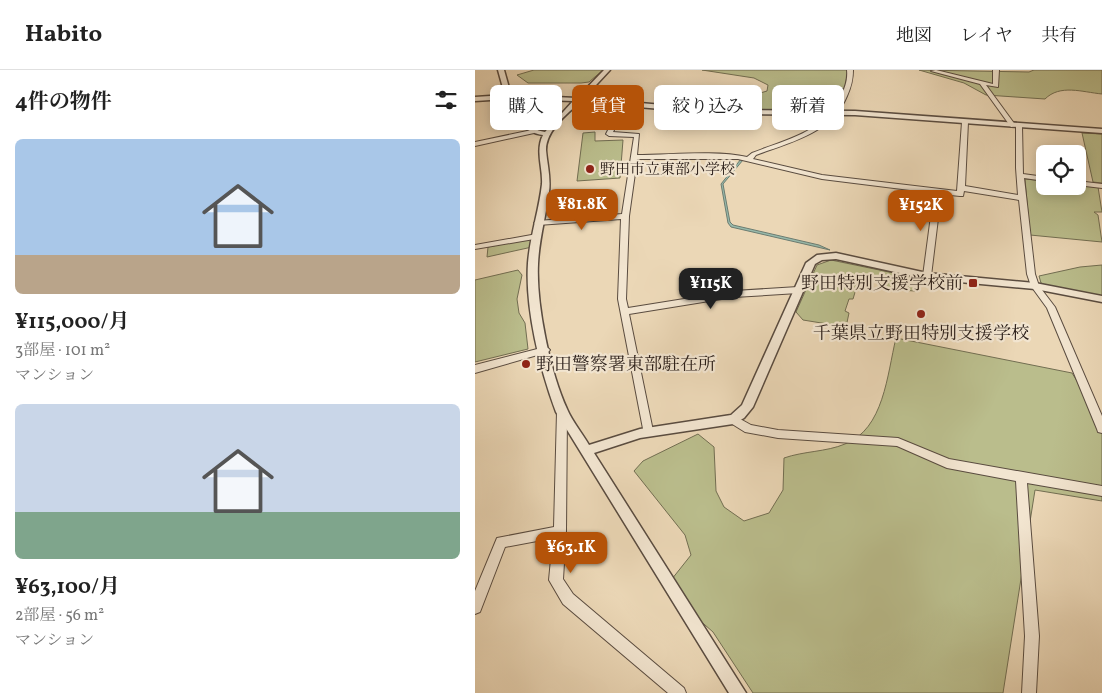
<!DOCTYPE html>
<html lang="ja">
<meta charset="utf-8">
<style>
:root{--surface:#fff;--page:#f6f6f6;--text:#222;--muted:#767676;--line:#e0e0e0;--accent:#b45309}
body{margin:0;font-family:Vollkorn,"Noto Serif JP",serif;background:var(--page);color:var(--text);height:100vh;display:flex;flex-direction:column;font-size:19px;white-space:nowrap}
*{box-sizing:border-box;margin:0}
p{font-size:16px;color:var(--muted)}
.icon{flex:none;width:28px;height:28px;fill:none;stroke:currentColor;stroke-width:2;stroke-linecap:round;stroke-linejoin:round}
.map{position:relative;flex:1;overflow:hidden}
.drawer{display:flex;flex-direction:column;background:var(--surface);width:475px}
.drawer>*{flex:none}
.banner{position:absolute;left:15px;top:15px;width:475px;height:45px;display:flex;gap:10px}
.tools{position:absolute;left:561px;top:75px;display:grid;gap:10px}
.tools a{display:grid;place-items:center;width:50px;height:50px;border-radius:8px;background:var(--surface);box-shadow:0 2px 12px #0003;font-size:25px}
.price{position:absolute;translate:-50% -42px;padding:0 11px;border-radius:10px;background:var(--accent);color:#fff;font-size:16px;line-height:32px;filter:drop-shadow(0 1px 2px #0008)}
.price::after{content:'';position:absolute;left:50%;top:30px;width:15px;height:11px;margin-left:-8px;background:inherit;clip-path:polygon(0 0,100% 0,50% 100%)}
.price.on{background:#222;color:#fff}
ul{padding:0;list-style:none}
li{display:grid;align-content:center;gap:10px;height:265px;padding:0 15px}
li span{display:grid;place-items:center;height:155px;border-radius:8px;color:#555}
li>.icon{margin-inline-start:auto}
span .icon{width:90px;height:90px;fill:#fffc;stroke-width:1}
li b{font-size:21px}
h2{display:flex;justify-content:space-between;align-items:center;height:60px;padding:0 15px;font-size:21px}
.pill{padding:0 18px;border-radius:8px;background:var(--surface);box-shadow:0 2px 12px #0003;font-size:18px;line-height:45px}
.pill.on{background:var(--accent);color:#fff}
header{display:flex;align-items:center;gap:30px;box-sizing:border-box;height:70px;padding:0 25px;background:var(--surface);border-bottom:1px solid var(--line)}
header strong{font-size:24px}
nav{display:flex;gap:28px;margin-inline-start:auto;font-size:18px}
main{display:flex;flex:1;min-height:0}
.map>svg:first-child{display:block}
.green{fill:#babd8c;stroke:#726e52}
.water{fill:#98baab;stroke:#6c7c71}
.lines{fill:none;stroke-linecap:round;stroke-linejoin:round}
.minor-casing{stroke:#5a4c40;stroke-width:2}
.tertiary-casing{stroke:#5a4c40;stroke-width:3}
.minor{fill:#f2e5d0;fill-rule:evenodd}
.tertiary{fill:#f2e5d0;fill-rule:evenodd}
.poi-dot{fill:#8f2418;stroke:#f2e5d0;stroke-width:2}
.labels{text-anchor:middle;stroke-width:4.5;stroke-linejoin:round;paint-order:stroke}
.far-poi-label{font-size:15px;fill:#2a1e19;stroke:#f2e5d0;text-anchor:start}
.poi-label{font-size:18px;fill:#2a1e19;stroke:#f2e5d0;text-anchor:end}
</style>
<header>
<strong>Habito</strong>
<nav><a>地図</a><a>レイヤ</a><a>共有</a></nav>
</header>
<main>
<section class="drawer">
<h2>4件の物件<svg class="icon" aria-label="filters" viewBox="0 0 24 24"><path d="M4 7h16M4 17h16"/><circle cx="9" cy="7" r="2"/><circle cx="15" cy="17" r="2"/></svg></h2>
<ul>
<li><span style="background:linear-gradient(#a9c7e8 75%,#b9a48a 0)"><svg class="icon" aria-label="home" viewBox="0 0 24 24"><path d="M3 11l9-7 9 7M6 9v11h12V9"/></svg></span><div><b>¥115,000/月</b><p>3部屋 · 101 m²</p><p>マンション</p></div></li>
<li><span style="background:linear-gradient(#c9d6e8 70%,#7fa58c 0)"><svg class="icon" aria-label="home" viewBox="0 0 24 24"><path d="M3 11l9-7 9 7M6 9v11h12V9"/></svg></span><div><b>¥63,100/月</b><p>2部屋 · 56 m²</p><p>マンション</p></div></li>
</ul>
</section>
<div class="map">
<svg width="627" height="623" viewBox="0 0 627 623">
<rect width="100%" height="100%" fill="#ebd7b6"/>
<filter id="stains"><feTurbulence type="fractalNoise" baseFrequency=".004" numOctaves="4"/><feColorMatrix values="0 0 0 0 .2 0 0 0 0 .09 0 0 0 0 .02 0 0 0 .5 -.17"/></filter>
<radialGradient id="worn" r=".72"><stop offset=".6" stop-color="#630" stop-opacity="0"/><stop offset="1" stop-color="#630" stop-opacity=".3"/></radialGradient>
<path class="green" d="M 59,0 L 128,0 L 114,12 L 106,13 L 53,13 L 42,5 Z
M 227,0 L 374,0 L 373,18 L 355,20 L 356,29 L 348,41 L 240,41 L 242,36 L 292,21 L 293,15 L 279,8 Z
M 444,0 L 554,2 L 559,0 L 627,0 L 627,24 C 607,22 585,14 570,29 L 511,25 L 489,13 Z
M 120,62 L 120,71 L 148,70 L 145,108 L 102,111 L 108,63 Z
M 607,63 L 627,64 L 627,113 L 618,112 Z
M 550,109 L 570,111 L 570,116 L 603,115 L 623,117 L 627,142 L 619,142 L 623,145 L 627,172 L 555,165 Z
M 58,168 L 57,177 L 12,187 L 13,177 Z
M 356,190 L 443,208 L 445,212 L 440,221 L 410,219 L 412,212 L 384,209 L 378,229 L 374,229 L 370,241 L 374,243 L 371,257 L 328,250 L 321,242 L 342,195 Z
M 627,195 L 627,226 L 570,215 L 566,213 L 564,206 L 605,197 Z
M 43,200 L 47,205 L 42,229 L 44,243 L 50,253 L 53,279 L 0,292 L 0,210 Z
M 421,268 L 597,303 L 627,351 L 627,431 L 560,420 L 528,623 L 278,623 L 238,562 L 189,519 L 216,485 L 210,465 L 159,401 L 168,391 L 223,364 L 239,377 L 241,421 L 249,437 L 269,451 L 294,443 L 308,420 L 309,388 C 329,381 351,382 370,374 C 409,359 412,305 421,268 Z"/>
<path class="water" d="M 266,89 L 268,90 L 248,114 L 255,152 L 258,155 L 344,175 L 355,180 L 256,157 L 253,153 L 246,114 Z"/>
<g class="lines">
<g class="minor-casing">
<path id="minor" d="M 372,0 L 378,0 C 378,10 376,17 372,26 C 357,63 316,72 281,85 L 278,89 L 347,105 L 482,121 L 487,52 L 490,50 L 493,52 L 490,116 L 543,125 L 541,98 L 541,56 L 536,57 L 505,14 L 456,1 L 461,0 L 518,14 L 518,0 L 524,0 L 523,17 L 511,15 L 541,56 L 544,54 L 547,56 L 548,104 L 570,107 L 570,111 L 549,108 L 560,204 L 564,216 L 580,237 L 627,346 L 627,363 L 623,362 L 622,359 L 572,238 L 556,216 L 552,204 L 544,130 L 489,121 L 488,126 L 485,126 L 466,124 L 456,206 L 452,209 L 448,206 L 459,123 L 347,109 L 263,89 L 162,89 L 154,146 L 151,229 L 153,238 L 259,221 L 323,217 L 327,220 L 323,223 L 259,227 L 154,244 L 178,361 L 177,364 L 169,364 L 143,229 L 146,149 L 63,155 L 59,153 L 63,151 L 147,144 L 159,67 L 134,66 L 131,64 L 147,33 L 152,34 L 138,62 L 164,64 L 162,85 C 196,85 240,80 272,87 L 277,83 C 309,70 351,62 366,26 C 370,18 373,10 372,0 Z
M 57,60 L 60,62 L 59,63 L 0,76 L 0,72 Z
M 602,111 L 627,114 L 627,118 L 602,115 Z
M 62,164 L 65,164 L 65,168 L 0,179 L 0,175 Z
M 70,277 L 73,278 L 75,280 L 73,282 L 0,303 L 0,295 Z
M 87,338 L 91,339 L 92,342 L 91,461 L 88,509 L 98,524 L 209,618 L 211,623 L 193,623 L 88,534 L 74,510 L 78,468 L 30,477 L 5,542 L 0,544 L 0,521 L 22,468 L 79,457 L 82,342 L 83,339 Z
M 258,345 L 276,355 L 303,360 L 423,368 L 474,389 L 627,416 L 627,426 L 552,413 L 564,566 L 561,623 L 547,623 L 550,566 L 541,411 L 472,398 L 422,376 L 303,368 L 270,362 L 254,352 L 253,349 L 254,346 Z"/>
</g>
<g class="tertiary-casing">
<path id="tertiary" d="M 23,0 L 29,0 L 36,25 L 102,28 L 129,0 L 135,0 L 109,28 L 244,40 L 380,41 L 627,59 L 627,63 L 380,45 L 244,44 L 105,32 C 92,44 71,60 71,80 C 72,94 76,107 74,122 C 71,146 64,169 63,194 C 61,234 75,302 92,339 C 97,351 107,363 114,375 L 165,359 L 256,345 L 267,335 L 331,193 L 342,185 L 361,183 L 452,203 L 560,213 L 627,226 L 627,232 L 560,219 L 452,209 L 361,189 L 347,190 L 340,194 L 278,337 L 269,348 L 258,354 L 165,368 L 119,383 L 271,623 L 254,623 L 81,342 C 65,299 50,239 53,193 C 55,166 64,141 67,114 C 68,98 60,81 68,65 C 47,62 38,47 31,29 L 0,31 L 0,27 L 30,25 ZM 37,29 L 98,31 L 70,62 C 52,59 43,45 37,29 Z"/>
</g>
<use href="#minor" class="minor"/>
<use href="#tertiary" class="tertiary"/>
</g>
<g class="poi-dot">
<circle cx="115" cy="99" r="5"/>
<rect x="493" y="208" width="10" height="10" rx="2.5"/>
<circle cx="446" cy="244" r="5"/>
<circle cx="51" cy="294" r="5"/>
</g>
<g class="labels">
<g class="far-poi-label">
<text x="125" y="104">野田市立東部小学校</text>
</g>
<g class="poi-label">
<text x="488" y="219">野田特別支援学校前</text>
<text x="446" y="269" text-anchor="middle">千葉県立野田特別支援学校</text>
<text x="61" y="300" text-anchor="start">野田警察署東部駐在所</text>
</g>
</g>
<rect width="100%" height="100%" filter="url(#stains)"/>
<rect width="100%" height="100%" fill="url(#worn)"/>
</svg>
<div class="tools">
<a><svg class="icon" aria-label="locate" viewBox="0 0 24 24"><circle cx="12" cy="12" r="6"/><path d="M12 2v4M12 18v4M2 12h4M18 12h4"/></svg></a>
</div>
<b class="price" style="left:107px;top:161px">¥81.8K</b>
<b class="price" style="left:446px;top:162px">¥152K</b>
<b class="price on" style="left:236px;top:240px">¥115K</b>
<b class="price" style="left:96px;top:504px">¥63.1K</b>
<div class="banner">
<a class="pill">購入</a>
<a class="pill on">賃貸</a>
<a class="pill">絞り込み</a>
<a class="pill">新着</a>
</div>
</div>
</main>
